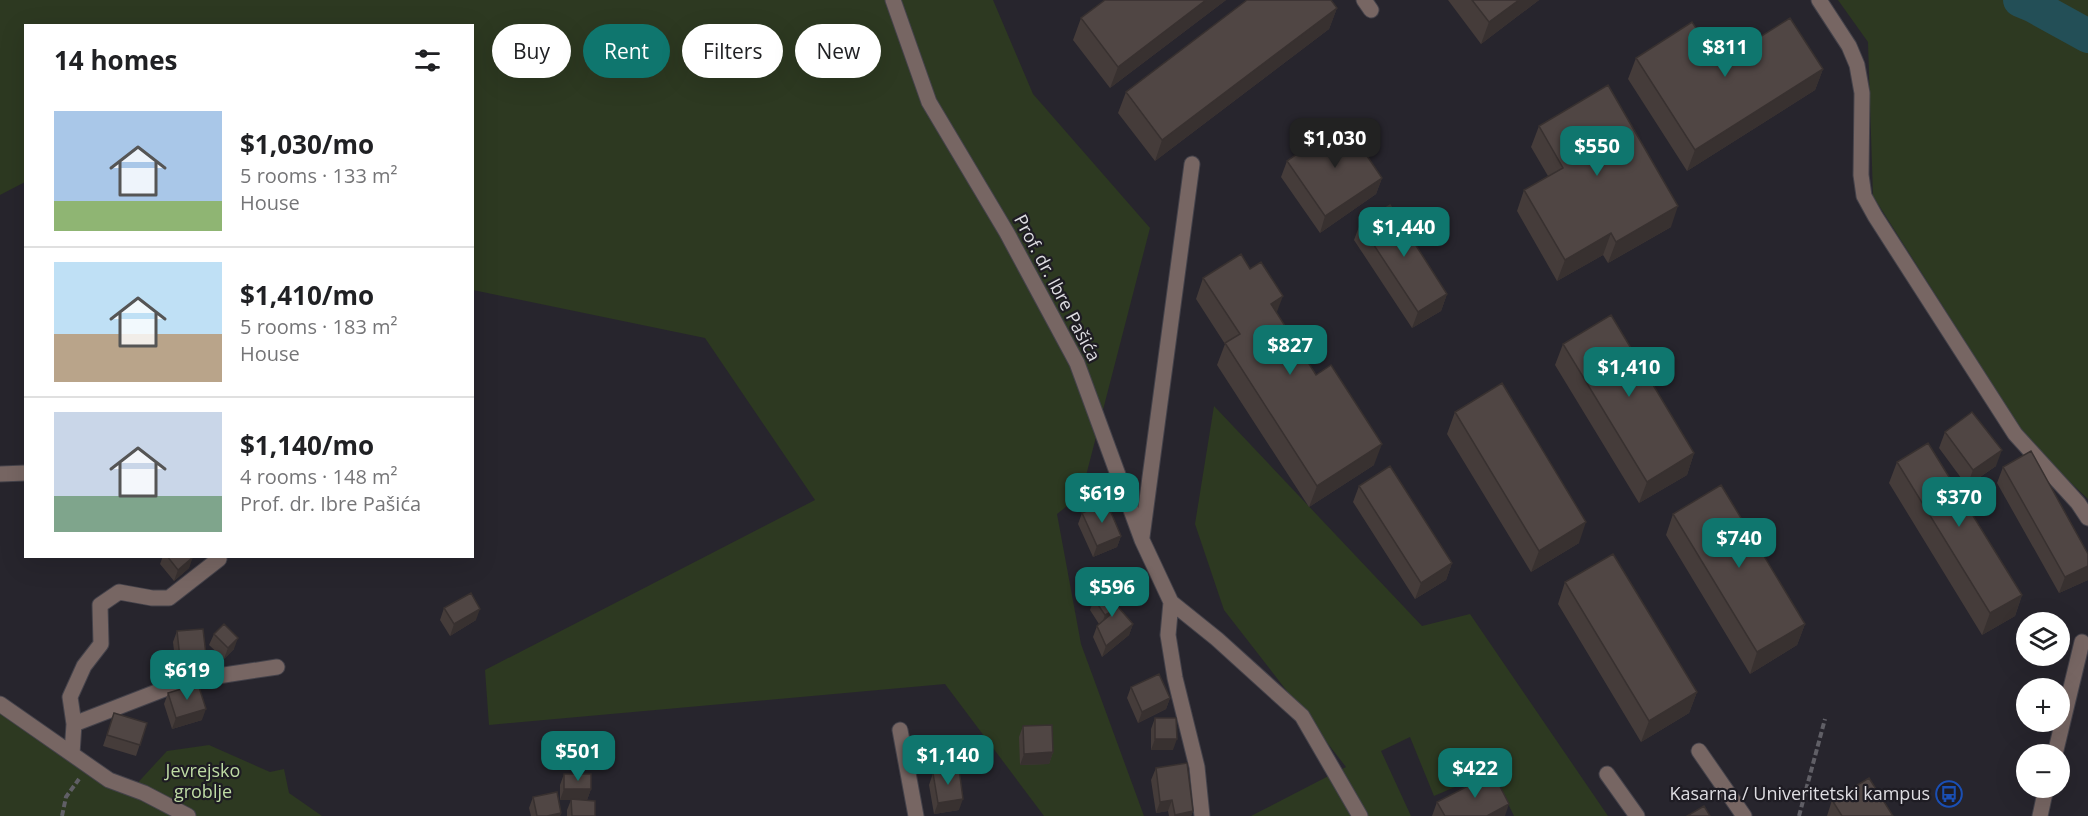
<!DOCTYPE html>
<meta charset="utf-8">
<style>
:root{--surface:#fff;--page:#f6f6f6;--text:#202124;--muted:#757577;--line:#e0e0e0;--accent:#0f766e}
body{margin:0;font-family:"Open Sans",sans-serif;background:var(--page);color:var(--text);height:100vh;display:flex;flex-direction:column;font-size:22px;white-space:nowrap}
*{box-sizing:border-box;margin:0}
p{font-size:20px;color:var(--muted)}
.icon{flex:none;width:33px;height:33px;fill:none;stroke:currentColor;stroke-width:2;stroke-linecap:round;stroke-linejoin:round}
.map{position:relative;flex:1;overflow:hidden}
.side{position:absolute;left:24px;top:24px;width:450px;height:534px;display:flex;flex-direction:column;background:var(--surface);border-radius:0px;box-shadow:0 6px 24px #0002}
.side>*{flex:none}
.guide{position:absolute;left:492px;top:24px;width:570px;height:54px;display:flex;gap:12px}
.buttons{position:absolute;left:2016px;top:612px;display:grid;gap:12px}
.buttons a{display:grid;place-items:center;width:54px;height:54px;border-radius:50%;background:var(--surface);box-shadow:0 6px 24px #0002;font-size:30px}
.price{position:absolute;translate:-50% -51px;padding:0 14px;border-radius:12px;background:var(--accent);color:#fff;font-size:20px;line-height:39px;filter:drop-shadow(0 2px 3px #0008)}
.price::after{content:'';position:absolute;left:50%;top:36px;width:18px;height:14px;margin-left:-9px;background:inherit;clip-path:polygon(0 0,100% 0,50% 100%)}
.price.on{background:#222;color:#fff}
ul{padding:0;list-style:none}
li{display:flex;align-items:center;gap:18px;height:150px;padding:0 30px}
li+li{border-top:2px solid var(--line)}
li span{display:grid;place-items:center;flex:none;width:168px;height:120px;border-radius:0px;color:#555}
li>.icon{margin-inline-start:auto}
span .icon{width:72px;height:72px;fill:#fffc;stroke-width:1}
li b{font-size:26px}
h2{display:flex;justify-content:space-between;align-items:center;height:72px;padding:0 30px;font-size:26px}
.chip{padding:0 21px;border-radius:27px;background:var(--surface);box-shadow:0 6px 24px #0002;font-size:21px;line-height:54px}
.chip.on{background:var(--accent);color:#fff}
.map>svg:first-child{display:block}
.green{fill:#2d3921}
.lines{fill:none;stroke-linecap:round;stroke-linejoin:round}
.river{stroke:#234f57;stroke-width:34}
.minor-casing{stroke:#44424a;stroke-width:17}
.path{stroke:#605f66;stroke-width:4;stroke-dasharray:6 3;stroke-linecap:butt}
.minor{stroke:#776663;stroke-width:15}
.wall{fill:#453c3a}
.shaded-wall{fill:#383130}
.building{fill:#504644;stroke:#383130;stroke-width:1.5}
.labels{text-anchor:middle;stroke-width:4.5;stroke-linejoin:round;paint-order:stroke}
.street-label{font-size:18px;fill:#dedde2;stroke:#1e1c23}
.park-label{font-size:18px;fill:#bedba4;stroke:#1e1c23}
.poi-label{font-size:18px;fill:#dedde2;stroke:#1e1c23;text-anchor:end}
</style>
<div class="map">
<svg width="2088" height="816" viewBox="0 0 2088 816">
<rect width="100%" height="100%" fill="#27252d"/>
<path class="green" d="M 0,0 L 993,0 L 1033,94 L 1150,228 L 1081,495 L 1057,514 L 1081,644 L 1144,816 L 1044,816 L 945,684 L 489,725 L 485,670 L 815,500 L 705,338 L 473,290 L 472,26 L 26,26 L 25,182 L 0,195 Z
M 1838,0 L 2088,0 L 2088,499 L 2030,444 L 1873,196 L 1868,42 Z
M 1214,406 L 1422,626 L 1470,614 L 1608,816 L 1514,816 L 1492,771 L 1434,796 L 1410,737 L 1381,751 L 1411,816 L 1251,816 L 1346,767 L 1224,610 L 1195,524 Z
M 0,704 L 132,789 L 167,751 L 209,745 L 270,772 L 284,769 L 289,793 L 322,816 L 0,816 Z"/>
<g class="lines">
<path class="river" d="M 2020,0 L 2032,5 L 2088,36"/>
<g class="minor-casing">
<path id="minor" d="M 893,0 L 929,102 L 1007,233 L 1077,363 L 1142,540 L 1171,602 L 1217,639 L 1302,716 L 1360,816
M 1364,0 L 1371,10
M 1819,0 L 1849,46 L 1857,65 L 1862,93 L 1861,175 L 1864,196 L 1875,216 L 2015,434 L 2078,503 L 2088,518
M 0,474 L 26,473
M 1142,537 L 1192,164
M 1171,602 L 1168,635 L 1175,678 L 1197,767 L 1202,816
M 0,704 L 109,780 L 144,793 L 188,816
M 74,724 L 70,697 L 84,666 L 101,644 L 100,605 L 119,592 L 152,598 L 169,598 L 219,559
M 900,730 L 916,816
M 1699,751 L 1744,816
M 72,754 L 74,724 L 185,681 L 277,667
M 2055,754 L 2082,642
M 1607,774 L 1637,816
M 2040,816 L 2046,788"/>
</g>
<path class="path" d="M 62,816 L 66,797 L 79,779
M 1799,816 L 1825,719"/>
<use href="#minor" class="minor"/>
</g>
<path class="wall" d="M 1226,0 L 1110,88 L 1073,40 L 1081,18 Z
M 1448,0 L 1539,0 L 1481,44 Z
M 1337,8 L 1329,29 L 1155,161 L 1118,113 L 1126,92 Z
M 1636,58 L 1719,63 L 1823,69 L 1815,90 L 1687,171 L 1628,79 Z
M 1539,126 L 1671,227 L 1608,263 L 1603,255 L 1557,281 L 1517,211 L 1524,190 L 1548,176 L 1531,147 Z
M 1287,161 L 1382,178 L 1376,194 L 1320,233 L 1281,177 Z
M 1360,224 L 1447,294 L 1441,311 L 1412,328 L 1354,240 Z
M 1203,278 L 1277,313 L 1374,465 L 1309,507 L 1217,365 L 1225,344 L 1196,299 Z
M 1563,344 L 1694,453 L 1687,475 L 1639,503 L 1555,365 Z
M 1455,412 L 1579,543 L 1531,572 L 1447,434 Z
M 1945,432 L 1996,466 L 1967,486 L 1939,448 Z
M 1897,462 L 2022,595 L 2015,616 L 1982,635 L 1889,483 Z
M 2003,467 L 2088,554 L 2088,580 L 2059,593 L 1997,483 Z
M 1359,486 L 1452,563 L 1446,580 L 1415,599 L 1353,502 Z
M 1082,513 L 1121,536 L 1117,547 L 1093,557 L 1078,524 Z
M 1673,514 L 1805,624 L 1797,645 L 1750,674 L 1666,535 Z
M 163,556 L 192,556 L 189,568 L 174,581 L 160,564 Z
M 1565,582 L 1697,692 L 1689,713 L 1641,742 L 1558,604 Z
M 1094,599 L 1119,608 L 1133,624 L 1129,635 L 1102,657 L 1093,637 L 1097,626 L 1099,624 L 1090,610 Z
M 444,608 L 476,620 L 450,636 L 440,620 Z
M 177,631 L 202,666 L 176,669 L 173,642 Z
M 214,634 L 234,649 L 224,659 L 209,645 Z
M 1131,687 L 1170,698 L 1166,709 L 1138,723 L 1127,698 Z
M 168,693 L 202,720 L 172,729 L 164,704 Z
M 114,713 L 147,723 L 136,756 L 103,746 Z
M 1155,718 L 1173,750 L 1151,750 L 1151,729 Z
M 1023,726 L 1053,752 L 1049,764 L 1020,765 L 1019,737 Z
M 1156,768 L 1193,811 L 1191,816 L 1169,816 L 1168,811 L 1156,813 L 1151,780 Z
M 933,773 L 959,810 L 934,814 L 929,785 Z
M 564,774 L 591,789 L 587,800 L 595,816 L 567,816 L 567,810 L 571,800 L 560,800 L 560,785 Z
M 533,797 L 561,813 L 560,816 L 531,816 L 529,808 Z
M 1832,800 L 1893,816 L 1827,816 Z
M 1437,802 L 1505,816 L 1432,816 Z"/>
<path class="shaded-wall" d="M 1206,0 L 1226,0 L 1110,88 L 1118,67 Z
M 1519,0 L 1539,0 L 1481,44 L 1489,22 Z
M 1337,8 L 1329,29 L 1155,161 L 1162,140 Z
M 1823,69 L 1815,90 L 1687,171 L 1695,150 Z
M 1382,178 L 1376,194 L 1320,233 L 1325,216 Z
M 1678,206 L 1671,227 L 1608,263 L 1616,242 Z
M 1611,233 L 1603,255 L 1557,281 L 1565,260 Z
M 1447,294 L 1441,311 L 1412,328 L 1418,312 Z
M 1283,296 L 1275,317 L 1271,304 Z
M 1382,444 L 1374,465 L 1309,507 L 1317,486 Z
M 2002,450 L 1996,466 L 1967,486 L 1973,470 Z
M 1694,453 L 1687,475 L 1639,503 L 1647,482 Z
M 1586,522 L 1579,543 L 1531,572 L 1539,551 Z
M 1121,536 L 1117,547 L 1093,557 L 1097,546 Z
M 193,557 L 189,568 L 174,581 L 178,570 Z
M 1452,563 L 1446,580 L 1415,599 L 1421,583 Z
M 2088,566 L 2088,580 L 2059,593 L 2065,577 Z
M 2022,595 L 2015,616 L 1982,635 L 1990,613 Z
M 480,609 L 476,620 L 450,636 L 454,624 Z
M 1117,609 L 1101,626 L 1105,615 Z
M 1133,624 L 1129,635 L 1102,657 L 1106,646 Z
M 1805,624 L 1797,645 L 1750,674 L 1757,652 Z
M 238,638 L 234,649 L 224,659 L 228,648 Z
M 206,655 L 202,666 L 176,669 L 180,658 Z
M 1697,692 L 1689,713 L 1641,742 L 1649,721 Z
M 1170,698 L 1166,709 L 1138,723 L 1142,712 Z
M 206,709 L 202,720 L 172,729 L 176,718 Z
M 1155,739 L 1177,739 L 1173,750 L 1151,750 Z
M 1053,752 L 1049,764 L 1020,765 L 1024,754 Z
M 564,789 L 591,789 L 587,800 L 560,800 Z
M 963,799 L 959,810 L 934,814 L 938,803 Z
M 1172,800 L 1168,811 L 1156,813 L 1160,802 Z
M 1509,804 L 1505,816 L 1487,816 Z
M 1193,811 L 1191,816 L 1174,816 L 1175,815 Z
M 561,813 L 560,816 L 547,816 Z"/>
<path class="building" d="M 1105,0 L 1206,0 L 1118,67 L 1081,18 Z
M 1247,0 L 1331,0 L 1337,8 L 1162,140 L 1126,92 Z
M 1472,0 L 1519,0 L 1489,22 Z
M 1790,18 L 1823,69 L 1695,150 L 1636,58 L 1692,22 L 1719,63 Z
M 1608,85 L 1678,206 L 1616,242 L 1611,233 L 1565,260 L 1524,190 L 1563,168 L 1539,126 Z
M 1344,122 L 1382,178 L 1325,216 L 1287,161 Z
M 1390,205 L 1447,294 L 1418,312 L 1360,224 Z
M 1241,254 L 1250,269 L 1261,262 L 1283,296 L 1271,304 L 1316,375 L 1331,365 L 1382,444 L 1317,486 L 1225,343 L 1240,334 L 1203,278 Z
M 1611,315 L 1694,453 L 1647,482 L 1563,344 Z
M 1502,383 L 1586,522 L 1539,551 L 1455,412 Z
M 1972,412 L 2002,450 L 1973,470 L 1945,432 Z
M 1928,443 L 2022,595 L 1990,613 L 1897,462 Z
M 2031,451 L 2088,554 L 2088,566 L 2065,577 L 2003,467 Z
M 1390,466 L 1452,563 L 1421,583 L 1359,486 Z
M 1721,485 L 1805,624 L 1757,652 L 1673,514 Z
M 1107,503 L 1121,536 L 1097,546 L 1082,513 Z
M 1613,554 L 1697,692 L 1649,721 L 1565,582 Z
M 167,556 L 192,556 L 193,557 L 178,570 Z
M 1109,589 L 1119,608 L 1133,624 L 1106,646 L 1097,626 L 1117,609 L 1105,615 L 1094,599 Z
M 471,593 L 480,609 L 454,624 L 444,608 Z
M 224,624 L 238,638 L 228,648 L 214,634 Z
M 203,629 L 206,655 L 180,658 L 177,631 Z
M 1159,674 L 1170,698 L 1142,712 L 1131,687 Z
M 198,684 L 206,709 L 176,718 L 168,693 Z
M 114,713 L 147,723 L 140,745 L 107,735 Z
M 1155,718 L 1176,718 L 1177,739 L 1155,739 Z
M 1052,725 L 1053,752 L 1024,754 L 1023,726 Z
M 1187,763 L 1193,811 L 1175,815 L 1172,800 L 1160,802 L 1156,768 Z
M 959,769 L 963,799 L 938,803 L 933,773 Z
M 1493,773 L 1509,804 L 1487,816 L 1445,816 L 1437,802 Z
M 564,774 L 591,774 L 591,789 L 564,789 Z
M 1869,778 L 1893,816 L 1842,816 L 1832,800 Z
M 557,792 L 561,813 L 547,816 L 537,816 L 533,797 Z
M 571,799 L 595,801 L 595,816 L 572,816 Z
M 1704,806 L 1710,816 L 1687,816 Z"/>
<defs>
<g id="bus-ring" transform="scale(1.35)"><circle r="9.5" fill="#1e1c23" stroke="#1a4fb4" stroke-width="1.5"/><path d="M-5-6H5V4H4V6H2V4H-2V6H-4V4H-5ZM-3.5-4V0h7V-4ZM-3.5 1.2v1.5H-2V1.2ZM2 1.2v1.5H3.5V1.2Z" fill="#1a4fb4"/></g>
</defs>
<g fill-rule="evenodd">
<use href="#bus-ring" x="1949" y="794"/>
</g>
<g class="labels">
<g class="street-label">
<text transform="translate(1057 288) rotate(62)" y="6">Prof. dr. Ibre Pašića</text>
</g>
<g class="park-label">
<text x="203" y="777">Jevrejsko<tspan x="203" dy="21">groblje</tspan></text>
</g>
<g class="poi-label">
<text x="1930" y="800">Kasarna / Univeritetski kampus</text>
</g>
</g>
</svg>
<div class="buttons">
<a><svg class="icon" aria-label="layers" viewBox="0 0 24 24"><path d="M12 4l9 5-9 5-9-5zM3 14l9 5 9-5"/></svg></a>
<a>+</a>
<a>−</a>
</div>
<b class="price" style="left:1725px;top:78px">$811</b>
<b class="price on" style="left:1335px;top:169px">$1,030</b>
<b class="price" style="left:1597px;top:177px">$550</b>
<b class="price" style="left:1404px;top:258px">$1,440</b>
<b class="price" style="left:1290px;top:376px">$827</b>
<b class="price" style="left:1629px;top:398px">$1,410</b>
<b class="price" style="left:1102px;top:524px">$619</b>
<b class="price" style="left:1959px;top:528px">$370</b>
<b class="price" style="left:1739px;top:569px">$740</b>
<b class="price" style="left:1112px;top:618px">$596</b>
<b class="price" style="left:187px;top:701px">$619</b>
<b class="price" style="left:578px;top:782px">$501</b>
<b class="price" style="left:948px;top:786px">$1,140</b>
<b class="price" style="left:1475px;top:799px">$422</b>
<div class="guide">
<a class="chip">Buy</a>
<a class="chip on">Rent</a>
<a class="chip">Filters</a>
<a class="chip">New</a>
</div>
<section class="side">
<h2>14 homes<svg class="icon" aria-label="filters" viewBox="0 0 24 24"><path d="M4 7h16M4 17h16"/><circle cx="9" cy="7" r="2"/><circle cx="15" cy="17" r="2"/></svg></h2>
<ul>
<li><span style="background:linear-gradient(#a9c7e8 75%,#8fb573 0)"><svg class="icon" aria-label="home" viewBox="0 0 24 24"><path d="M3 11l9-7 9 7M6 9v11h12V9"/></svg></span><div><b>$1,030/mo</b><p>5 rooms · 133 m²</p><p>House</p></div></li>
<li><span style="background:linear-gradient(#bfe0f5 60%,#b9a48a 0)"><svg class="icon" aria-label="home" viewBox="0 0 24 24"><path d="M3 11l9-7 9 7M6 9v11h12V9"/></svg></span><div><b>$1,410/mo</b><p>5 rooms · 183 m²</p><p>House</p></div></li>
<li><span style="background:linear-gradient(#c9d6e8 70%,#7fa58c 0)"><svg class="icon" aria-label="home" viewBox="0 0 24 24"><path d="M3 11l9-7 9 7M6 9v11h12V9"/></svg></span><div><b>$1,140/mo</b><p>4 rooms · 148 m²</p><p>Prof. dr. Ibre Pašića</p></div></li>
</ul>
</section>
</div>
